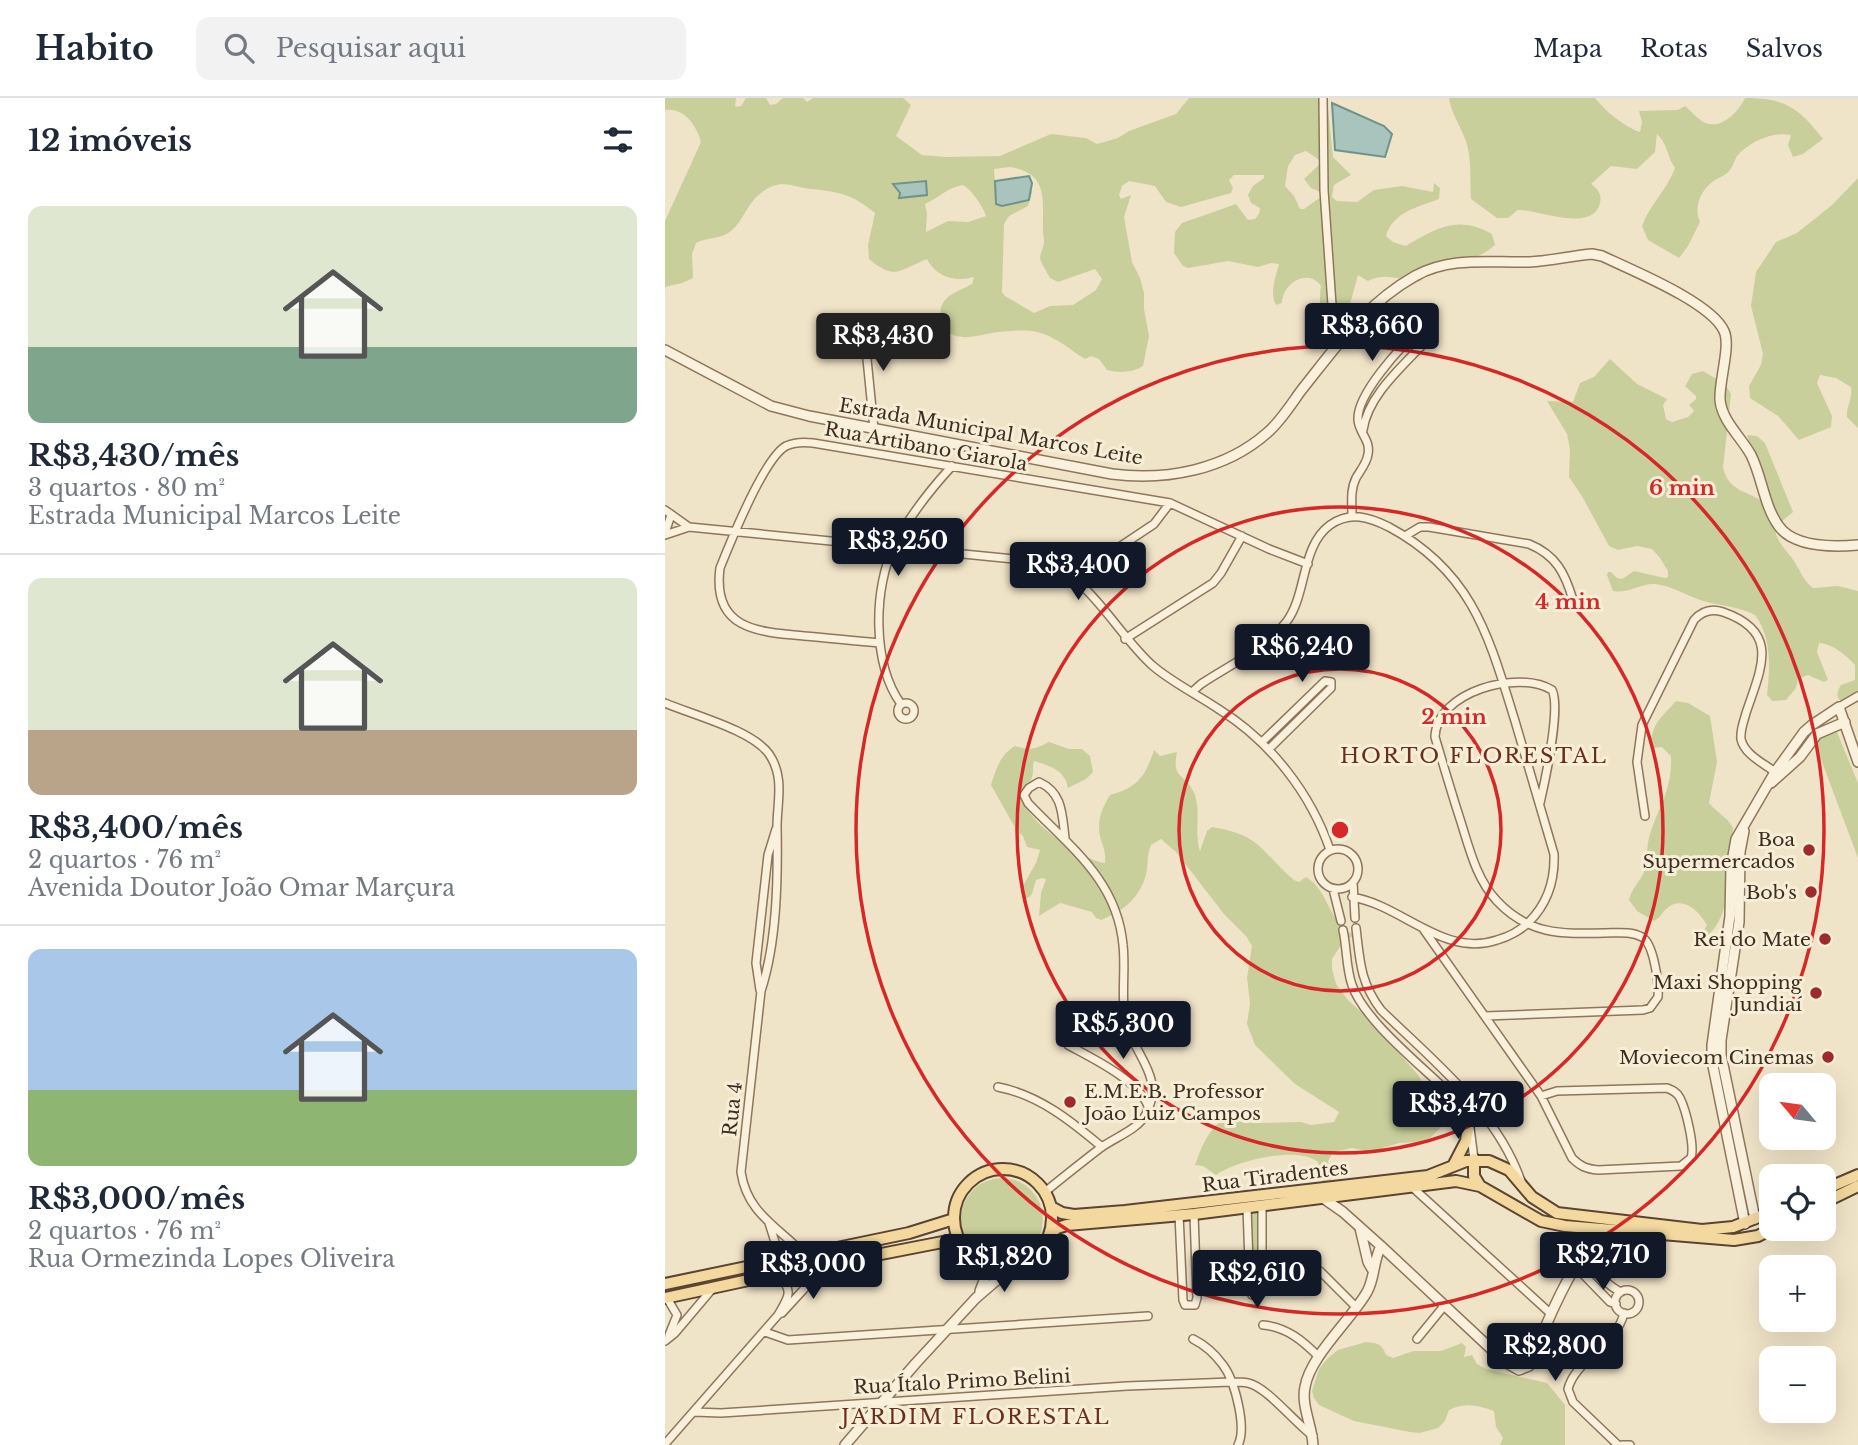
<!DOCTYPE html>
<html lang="pt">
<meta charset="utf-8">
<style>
:root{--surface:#fff;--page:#f2f2f3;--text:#1f2937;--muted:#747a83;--line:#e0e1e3;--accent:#111827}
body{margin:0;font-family:"Libre Baskerville",serif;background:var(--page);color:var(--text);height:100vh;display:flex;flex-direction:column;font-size:26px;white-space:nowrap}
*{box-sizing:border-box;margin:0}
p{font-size:23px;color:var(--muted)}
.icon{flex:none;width:38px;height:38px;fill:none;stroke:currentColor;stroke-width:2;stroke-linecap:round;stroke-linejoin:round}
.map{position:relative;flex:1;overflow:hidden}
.drawer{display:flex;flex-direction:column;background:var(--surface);width:665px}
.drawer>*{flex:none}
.needle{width:46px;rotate:299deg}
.tools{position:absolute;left:1094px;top:975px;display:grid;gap:14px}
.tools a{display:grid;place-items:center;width:77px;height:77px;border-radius:14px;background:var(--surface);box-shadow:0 7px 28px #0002;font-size:35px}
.price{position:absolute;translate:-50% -60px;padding:0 16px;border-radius:7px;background:var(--accent);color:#fff;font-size:23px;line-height:46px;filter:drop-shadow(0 2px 4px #0008)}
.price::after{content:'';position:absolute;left:50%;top:42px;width:21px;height:16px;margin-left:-10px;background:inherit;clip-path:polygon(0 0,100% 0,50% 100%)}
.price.active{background:#222;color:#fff}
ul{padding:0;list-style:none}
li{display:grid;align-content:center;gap:14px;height:371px;padding:0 28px}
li+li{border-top:2px solid var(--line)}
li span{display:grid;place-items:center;height:217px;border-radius:14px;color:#555}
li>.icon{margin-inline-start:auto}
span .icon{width:126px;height:126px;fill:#fffc;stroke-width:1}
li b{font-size:30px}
h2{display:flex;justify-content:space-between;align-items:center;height:84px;padding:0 28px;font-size:30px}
header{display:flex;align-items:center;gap:42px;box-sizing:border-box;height:98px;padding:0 35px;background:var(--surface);border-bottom:2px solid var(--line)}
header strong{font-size:33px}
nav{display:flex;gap:38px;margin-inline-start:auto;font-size:24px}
.search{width:490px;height:63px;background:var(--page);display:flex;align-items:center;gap:18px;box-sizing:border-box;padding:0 24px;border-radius:14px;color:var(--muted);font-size:26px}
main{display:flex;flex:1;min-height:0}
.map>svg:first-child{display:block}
.green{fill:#c9cf9b;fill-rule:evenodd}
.water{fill:#a9c4bc;stroke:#6f938a;stroke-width:2}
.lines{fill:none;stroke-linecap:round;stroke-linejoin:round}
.minor-casing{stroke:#8d765c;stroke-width:10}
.tertiary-casing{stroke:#8d765c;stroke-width:12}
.primary-casing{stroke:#5b4430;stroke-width:14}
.minor{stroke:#faf1dc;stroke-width:7}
.tertiary{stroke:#faf1dc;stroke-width:9}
.primary{stroke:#f3d9a0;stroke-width:10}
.ring{fill:none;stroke:#d62828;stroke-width:3.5}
.poi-dot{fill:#9e2a2b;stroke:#f7eed8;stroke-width:2.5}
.labels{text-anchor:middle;stroke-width:6;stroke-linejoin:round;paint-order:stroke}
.street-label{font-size:19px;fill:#3d2e20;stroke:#f7eed8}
.poi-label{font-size:19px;fill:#3d2e20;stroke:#f7eed8;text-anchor:end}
.neighbourhood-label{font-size:21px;letter-spacing:2px;fill:#6b2e1e;stroke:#f7eed8}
.centre{fill:#d62828;stroke:#f7eed8;stroke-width:3.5}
.ring-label{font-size:21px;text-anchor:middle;font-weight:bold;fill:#d62828;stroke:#f7eed8;stroke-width:6;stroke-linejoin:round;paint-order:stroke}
</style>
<header>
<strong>Habito</strong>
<div class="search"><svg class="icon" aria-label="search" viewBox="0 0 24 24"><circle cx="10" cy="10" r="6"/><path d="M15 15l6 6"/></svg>Pesquisar aqui</div>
<nav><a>Mapa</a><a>Rotas</a><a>Salvos</a></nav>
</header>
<main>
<section class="drawer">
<h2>12 imóveis<svg class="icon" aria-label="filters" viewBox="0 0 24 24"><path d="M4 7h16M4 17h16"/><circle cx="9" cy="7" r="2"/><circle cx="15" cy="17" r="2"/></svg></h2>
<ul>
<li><span style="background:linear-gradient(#dfe7d0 65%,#7fa58c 0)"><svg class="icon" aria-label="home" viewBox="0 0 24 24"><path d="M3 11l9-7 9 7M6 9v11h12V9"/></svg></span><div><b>R$3,430/mês</b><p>3 quartos · 80 m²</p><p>Estrada Municipal Marcos Leite</p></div></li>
<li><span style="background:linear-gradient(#dfe7d0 70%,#b9a48a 0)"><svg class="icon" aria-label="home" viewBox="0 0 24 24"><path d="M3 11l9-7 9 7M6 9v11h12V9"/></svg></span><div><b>R$3,400/mês</b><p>2 quartos · 76 m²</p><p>Avenida Doutor João Omar Marçura</p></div></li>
<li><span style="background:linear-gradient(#a9c7e8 65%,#8fb573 0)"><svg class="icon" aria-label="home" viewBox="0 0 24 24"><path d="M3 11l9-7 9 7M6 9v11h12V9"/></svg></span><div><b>R$3,000/mês</b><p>2 quartos · 76 m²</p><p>Rua Ormezinda Lopes Oliveira</p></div></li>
</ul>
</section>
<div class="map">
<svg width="1193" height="1347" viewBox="0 0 1193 1347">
<rect width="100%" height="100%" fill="#f0e4c8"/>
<path class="green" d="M 0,0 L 71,0 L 70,9 L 76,8 L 81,0 L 101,0 L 105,7 L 111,6 L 118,0 L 138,0 L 142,4 L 148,0 L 238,0 L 246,7 L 231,38 L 257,57 L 281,59 L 335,58 L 386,36 L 421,40 L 432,46 L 453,40 L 464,33 L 511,16 L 524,0 L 662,0 L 668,59 L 686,77 L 669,87 L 667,99 L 672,103 L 692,104 L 709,92 L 737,88 L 768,94 L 769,85 L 775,90 L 774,101 C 753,109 728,114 721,138 L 728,144 L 740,148 C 771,131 792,116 827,136 L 830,147 C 808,167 775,165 754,184 C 736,182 720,174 703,183 L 693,177 L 683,213 L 679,215 L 670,213 L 663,216 C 652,210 655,198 656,188 C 643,169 617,186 617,205 L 611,207 C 604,195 611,178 614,166 L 606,165 L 593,169 L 563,163 L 523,170 L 518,168 L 509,155 L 510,134 L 517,125 L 571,106 L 583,122 L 590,121 L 594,116 L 595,110 L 586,105 L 583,97 L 588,88 L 599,80 L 599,77 L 569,77 L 564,82 L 568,90 L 566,95 L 516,109 L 501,104 L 490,88 L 464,83 L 457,88 L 454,97 L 456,101 L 466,97 L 459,119 L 467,164 L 475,180 L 479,195 L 479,211 L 484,238 L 478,268 C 467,275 454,275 442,272 L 434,261 L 426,258 L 420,261 C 404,251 390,238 372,234 C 361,231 346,233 334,234 C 313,236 281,251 276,218 C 273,198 293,194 307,186 L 309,179 C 292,184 271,180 262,161 C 235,172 230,183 204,161 L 203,147 L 210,115 C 187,96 174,94 146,91 C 128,89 118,81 100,92 C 82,103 80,121 66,133 C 57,141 43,139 31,145 L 27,156 L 28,180 L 17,185 L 0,189 L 0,123 L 36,44 C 32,28 19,9 0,12 ZM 641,53 L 657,64 L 639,81 L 646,90 L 660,96 L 639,111 L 635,111 L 629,98 L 620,88 L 623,68 L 630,57 ZM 345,69 C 385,76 377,103 378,133 C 378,137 379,140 379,144 C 379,149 375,155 375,160 C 376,166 382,174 385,180 L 393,184 L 430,171 L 437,181 L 431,192 L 408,207 L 385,208 L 369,215 L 340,198 L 337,194 L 339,126 L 344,118 L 363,108 L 367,94 L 361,89 L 330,85 L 329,71 ZM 298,87 C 306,91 319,110 321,118 L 303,124 L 283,123 L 261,134 L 262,115 L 260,106 C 274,100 283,89 298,87 Z
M 784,0 L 930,0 C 940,13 960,29 975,34 L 977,24 L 974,13 L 1013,12 L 1020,8 C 1026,13 1032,20 1038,24 C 1056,33 1073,14 1080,0 C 1121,0 1134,10 1158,41 L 1138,56 L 1128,59 L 1123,47 L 1126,37 C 1108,33 1084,44 1072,58 C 1069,63 1068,69 1064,73 C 1061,77 1055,79 1050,82 C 1036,91 1028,109 1035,124 L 1023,148 L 1014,160 L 983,142 L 977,128 C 985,106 1002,92 1010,70 C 1002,59 1003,46 992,36 L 990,54 L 972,71 L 946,68 L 926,86 C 933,91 937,96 935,105 C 928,136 871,111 853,112 L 843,120 L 832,120 L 806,101 C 805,84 807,57 800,41 C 795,27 786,15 784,0 Z
M 1193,80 L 1193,330 L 1182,319 C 1181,308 1188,301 1186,289 L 1171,280 L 1155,277 L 1152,285 L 1167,318 L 1166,329 L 1134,342 L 1113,318 L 1085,300 L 1084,288 L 1096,267 L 1098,256 L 1086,208 L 1091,174 L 1111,144 L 1132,135 L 1167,107 Z
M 945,261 L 972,286 L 1002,301 L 998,307 L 1001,321 L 1007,324 L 1023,319 L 1029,313 L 1024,307 L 1031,301 L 1031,298 L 1020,288 L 1027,276 L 1038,273 L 1060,286 L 1066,296 L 1058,370 C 1065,395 1082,392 1098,404 C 1104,389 1095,381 1097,367 L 1085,348 L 1082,337 L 1092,338 L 1100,345 L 1128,414 L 1110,429 C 1110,443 1122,452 1129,463 C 1136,474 1138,482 1148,490 L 1173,488 L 1193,493 L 1193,594 L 1177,604 C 1170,598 1172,594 1176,587 L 1190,582 L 1190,567 C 1181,557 1168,546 1154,545 L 1152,554 L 1163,582 L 1159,584 L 1143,577 L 1133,581 L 1131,590 L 1121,602 L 1107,603 L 1102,597 C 1105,570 1107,540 1090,517 C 1075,509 1058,508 1042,504 C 1025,500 1008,488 990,486 C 976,485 963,496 948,493 L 942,477 L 943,474 L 946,474 L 952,480 L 957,481 L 969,473 L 1000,480 L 1003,479 L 1003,473 L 995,460 L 987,451 L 972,448 L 953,452 L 944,448 L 918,400 L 904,379 L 905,351 L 902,336 L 882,303 L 908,304 L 915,285 L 929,279 Z
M 1011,603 L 1023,605 L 1045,618 L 1052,664 L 1044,705 C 1052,715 1063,719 1068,730 C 1066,761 1068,823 1039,840 L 1036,838 L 1042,827 C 1034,813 1017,796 1001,811 C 997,815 995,820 989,823 L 972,813 L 964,802 C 966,791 975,784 979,774 C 983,762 981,748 985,736 C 995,705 1007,693 1006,658 L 997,649 L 987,650 C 984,627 998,618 1011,603 Z
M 1169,627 L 1193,685 L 1193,760 L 1148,640 Z
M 384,644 L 404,651 L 417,651 L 425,658 L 428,674 L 421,681 L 403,690 C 400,672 385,668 369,663 C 367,669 369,674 367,679 C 365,688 358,694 360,704 C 363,725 421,764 440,765 C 441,756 439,751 436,742 C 431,725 436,712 445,697 C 472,690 480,679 489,652 L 495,658 L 512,654 C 506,683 521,674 530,697 C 536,715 529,735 535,753 L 542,733 L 547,729 C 597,737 595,753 629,782 L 634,784 L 641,779 C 664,792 664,827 689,837 L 676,847 L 667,861 L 667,871 L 671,886 L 683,902 L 708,925 L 754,978 C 758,986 758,994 762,1002 C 767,1012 776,1018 776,1029 L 765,1040 L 754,1044 L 734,1045 L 706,1054 L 687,1050 L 668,1054 L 663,1063 L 666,1085 L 658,1086 L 653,1064 C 633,1047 571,1063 551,1077 L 538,1068 L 530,1067 C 536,1050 542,1034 557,1022 L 594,1025 L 636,1024 L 646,1027 L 669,1024 L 674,1014 L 630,986 L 590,947 L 582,926 L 585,905 L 582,880 L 587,848 L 581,838 L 559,816 L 511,754 L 496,741 L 486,747 C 481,758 484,769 480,780 C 473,802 456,814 436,822 L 431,820 L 427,814 L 395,805 L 374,818 L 376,795 L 381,781 L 377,780 L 371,782 L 367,796 L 363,800 L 358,801 L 355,793 L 371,765 L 375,752 L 362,749 L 358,738 L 352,733 L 326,687 C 331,671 335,657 350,648 C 364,653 371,651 384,644 Z
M296 1121a41 41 0 1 1 82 0a41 41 0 1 1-82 0Z
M 588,1113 L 593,1116 L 593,1194 L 588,1193 L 585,1117 Z
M 701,1244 C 713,1245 717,1246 721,1257 L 728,1260 L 748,1253 L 776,1253 L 797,1245 L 801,1249 L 799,1259 L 807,1257 L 812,1266 L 821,1271 L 882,1285 L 900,1307 L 900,1347 L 835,1347 L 838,1340 L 831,1329 L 829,1313 C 814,1307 798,1304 784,1312 L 780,1323 L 773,1330 L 755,1335 L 745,1334 L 689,1323 L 654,1307 L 649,1300 L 647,1293 L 654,1271 L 663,1260 L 673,1252 Z"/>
<path class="water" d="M 667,5 L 719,28 L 727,36 L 720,59 L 670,52 Z
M 364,78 L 367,85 L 364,102 L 337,108 L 331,106 L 330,83 Z
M 261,83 L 262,97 L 234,100 L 235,95 L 228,86 Z"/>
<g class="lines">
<g class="minor-casing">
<path id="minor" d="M 658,0 L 659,92 L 670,250
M 198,221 L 209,331
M 0,412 L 24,429
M 687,418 C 687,405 685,392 691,380 C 695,373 702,365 703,356 C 706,342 693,334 693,321 C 692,297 735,248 754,234 L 762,238 L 761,243 C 738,268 703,297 698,332
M 0,435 L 6,417
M 0,437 L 24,429 L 349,461 C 363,463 377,465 391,470 C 428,486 456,540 488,568 C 508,585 533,597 555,612 C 606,644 646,696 665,752
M 740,438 L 755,429 L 764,429 L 864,446 C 891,457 900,475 908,502
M 408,480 L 489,426 L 505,405
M 460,541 L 548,485 L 556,475 L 577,438
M 215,545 C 189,543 164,540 139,538 C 92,534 47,531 55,470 C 65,445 99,360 121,348 C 130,344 139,344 148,345 L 505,405 L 604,451 L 643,466
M 527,594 L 536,586 C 564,567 601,551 622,523 C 642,496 636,448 665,427 C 685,413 704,419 724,429 C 808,474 824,539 850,623 C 863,667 876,711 889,756 C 890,782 883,805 864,824 C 856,832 843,839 832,842 C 779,860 737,807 687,799
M233 613a8 8 0 1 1 16 0a8 8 0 1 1-16 0Z
M 0,605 C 28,617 87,632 104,656 C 120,679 112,704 112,729 C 113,781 112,844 96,893 L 76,1074 C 82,1115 112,1128 139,1156
M 236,606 C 207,566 208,489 230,446 C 245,417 265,392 287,368
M 1174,609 L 1193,598
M 597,644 L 660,583 L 666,584 L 666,590 L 604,651
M 980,718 L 972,664 L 977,627 L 1029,522 C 1037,513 1046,510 1058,514 C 1116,534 1096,570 1081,615 C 1079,623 1075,632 1076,641 C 1079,656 1098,665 1110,674
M653 771a20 20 0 1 1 40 0a20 20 0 1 1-40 0Z
M 688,784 L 690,820
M 668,791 L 676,823
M 691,830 C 695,863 695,884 716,912 C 768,963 831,1012 856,1083
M 678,832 C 682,850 681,870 687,887 C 700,926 767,975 797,1008 L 804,1022 L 809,1061
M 759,832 L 876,998 L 907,1060 C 915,1068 921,1071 933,1072 L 1016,1068 L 1026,1060 C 1030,1048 1021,1012 1015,1000 C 1012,994 1007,992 1002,990 L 892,993 L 876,998
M 95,892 L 91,865 L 103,757 L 111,731
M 820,918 L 978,912 L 985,910 L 993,899 C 994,886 989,846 977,839 C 966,833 952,835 940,835 C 896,836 864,837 832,803 C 811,781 804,749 795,721 C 786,693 778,666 770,639 C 771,594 853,571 887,592 C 896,609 880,683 875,705
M 403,947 C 427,960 473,982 483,1008
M 333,989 C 374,997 406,1023 437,1049
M 746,1088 L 885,1215
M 380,1094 C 398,1079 416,1065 434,1051 C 448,1040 473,1032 481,1016 C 500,979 471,960 462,927 C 455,902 461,873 458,847 C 452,782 405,749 363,705 L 359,697 L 364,690 L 374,684 C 398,695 397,716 400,740
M 582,1109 L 585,1193 L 587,1197 L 595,1196 L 597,1187 L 597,1108
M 514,1117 L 518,1202 L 520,1207 L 530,1207 L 532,1200 L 529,1116
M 104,1125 L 110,1144 L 108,1163
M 912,1164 L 915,1173 L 945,1204 L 951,1206
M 912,1164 C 928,1167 939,1187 956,1194
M 641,1167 L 655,1173 L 691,1209
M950 1204a12 12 0 1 1 24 0a12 12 0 1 1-24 0Z
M 2,1200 L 12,1217 L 4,1237
M 117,1215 L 161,1167
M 598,1227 C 622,1229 638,1243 654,1259
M 100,1234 L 123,1242 L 483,1218
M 528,1241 C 540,1247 550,1256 558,1267 C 570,1283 582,1330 573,1347
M 752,1241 L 779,1208
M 0,1243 L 10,1235 L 48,1190
M 29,1314 L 56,1315 L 462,1288 L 566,1284 C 572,1284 578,1284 583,1285 C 602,1289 630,1325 648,1338
M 0,1346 L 113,1217 C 124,1198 129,1194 113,1176
M 953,1347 L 908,1304 L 903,1291 C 910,1262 952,1247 959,1215
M 957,1347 L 965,1347"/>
</g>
<g class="tertiary-casing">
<path id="tertiary" d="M 0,252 L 106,308 L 144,318 L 447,376 C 501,383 560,372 602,335 C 615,324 625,308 635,294 C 671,249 699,207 750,178 C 786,158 825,165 864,164 C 885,163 906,158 927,156 L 937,158 C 966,172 1046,204 1059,233 C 1066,248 1054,282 1055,302 C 1057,323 1076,339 1086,357 C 1097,379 1099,407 1113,427 C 1128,450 1169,449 1193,447
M 1106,685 L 1135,659 L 1152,636 L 1180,624
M 1079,733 L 1075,754 L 1074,824 L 1056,942 L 1056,957 L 1090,1121
M 658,1100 L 678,1114 L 716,1148 L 840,1264 L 854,1272 L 864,1268 L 868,1263 C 883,1215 906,1174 932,1131
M 1080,1126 L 1047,963 L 1047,947 L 1065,818 L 1066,769 L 1071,741 L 1110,674 L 1139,634 L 1147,627 L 1174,609 L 1193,664
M 695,1130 L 703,1164 L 707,1171
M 315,1193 L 320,1180 L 318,1165
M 180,1347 L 251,1265 L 311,1200 L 347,1169
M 648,1347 C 647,1327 636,1308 640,1289 C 645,1258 686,1222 702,1194 C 710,1180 708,1163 716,1148"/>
</g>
<g class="primary-casing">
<path id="primary" d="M 809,1061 L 809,1078 L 815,1088
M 788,1068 L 801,1043 L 804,1022
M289 1120a49 49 0 1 1 98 0a49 49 0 1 1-98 0Z
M 1158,1092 L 1193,1077
M 1158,1105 L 1193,1088
M 386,1109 L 397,1115 L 409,1117 L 460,1113 L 763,1078 L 801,1063 L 824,1063 L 844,1072 L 867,1099 L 892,1115 L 1037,1132 L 1068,1129 L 1106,1114
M 384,1137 L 392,1130 L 402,1127 L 529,1116 L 791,1083 L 815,1088 L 876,1123 L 900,1128 L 1069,1142 L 1093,1138 L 1108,1130
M 0,1186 L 244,1135 L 289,1121
M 0,1200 L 93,1180 L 293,1141"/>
</g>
<use href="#minor" class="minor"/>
<use href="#tertiary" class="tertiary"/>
<use href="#primary" class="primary"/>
</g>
<g class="ring">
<circle cx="675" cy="732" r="161"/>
<circle cx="675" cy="732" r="323"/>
<circle cx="675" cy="732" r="484"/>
</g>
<g class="poi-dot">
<circle cx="1144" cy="752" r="7"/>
<circle cx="1146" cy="794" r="7"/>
<circle cx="1160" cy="841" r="7"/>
<circle cx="1151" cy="895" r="7"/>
<circle cx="1163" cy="959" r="7"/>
<circle cx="405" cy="1004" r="7"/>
</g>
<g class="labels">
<g class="street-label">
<text transform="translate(326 333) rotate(10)" y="7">Estrada Municipal Marcos Leite</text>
<text transform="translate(261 348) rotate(10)" y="7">Rua Artibano Giarola</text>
<text transform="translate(67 1011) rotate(-84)" y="7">Rua 4</text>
<text transform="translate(610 1078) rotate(-7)" y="7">Rua Tiradentes</text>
<text transform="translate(297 1283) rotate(-3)" y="7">Rua Ítalo Primo Belini</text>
</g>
<g class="poi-label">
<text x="1130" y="748">Boa<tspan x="1130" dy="22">Supermercados</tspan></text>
<text x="1132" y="801">Bob's</text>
<text x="1146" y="848">Rei do Mate</text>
<text x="1137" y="891">Maxi Shopping<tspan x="1137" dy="22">Jundiaí</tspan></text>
<text x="1149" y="966">Moviecom Cinemas</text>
<text x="419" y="1000" text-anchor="start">E.M.E.B. Professor<tspan x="419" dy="22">João Luiz Campos</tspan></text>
</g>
<g class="neighbourhood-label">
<text x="809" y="665">HORTO FLORESTAL</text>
<text x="311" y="1326">JARDIM FLORESTAL</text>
</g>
</g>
<circle cx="675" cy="732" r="10" class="centre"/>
<g class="ring-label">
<text x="1017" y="397">6 min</text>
<text x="903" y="511">4 min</text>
<text x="789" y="626">2 min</text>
</g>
</svg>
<div class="tools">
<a><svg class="needle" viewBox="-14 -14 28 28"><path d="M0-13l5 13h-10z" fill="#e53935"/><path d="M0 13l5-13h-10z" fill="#747a83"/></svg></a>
<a><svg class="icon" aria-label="locate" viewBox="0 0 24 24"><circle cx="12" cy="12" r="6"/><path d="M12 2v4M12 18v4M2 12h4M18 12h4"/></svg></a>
<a>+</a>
<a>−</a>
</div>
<b class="price" style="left:707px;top:265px">R$3,660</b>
<b class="price active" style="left:218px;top:275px">R$3,430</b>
<b class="price" style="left:233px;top:480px">R$3,250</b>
<b class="price" style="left:413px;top:504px">R$3,400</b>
<b class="price" style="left:637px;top:586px">R$6,240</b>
<b class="price" style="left:458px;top:963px">R$5,300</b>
<b class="price" style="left:793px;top:1043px">R$3,470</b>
<b class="price" style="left:938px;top:1194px">R$2,710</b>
<b class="price" style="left:339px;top:1196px">R$1,820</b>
<b class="price" style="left:148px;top:1203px">R$3,000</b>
<b class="price" style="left:592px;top:1212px">R$2,610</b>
<b class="price" style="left:890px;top:1285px">R$2,800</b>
</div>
</main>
